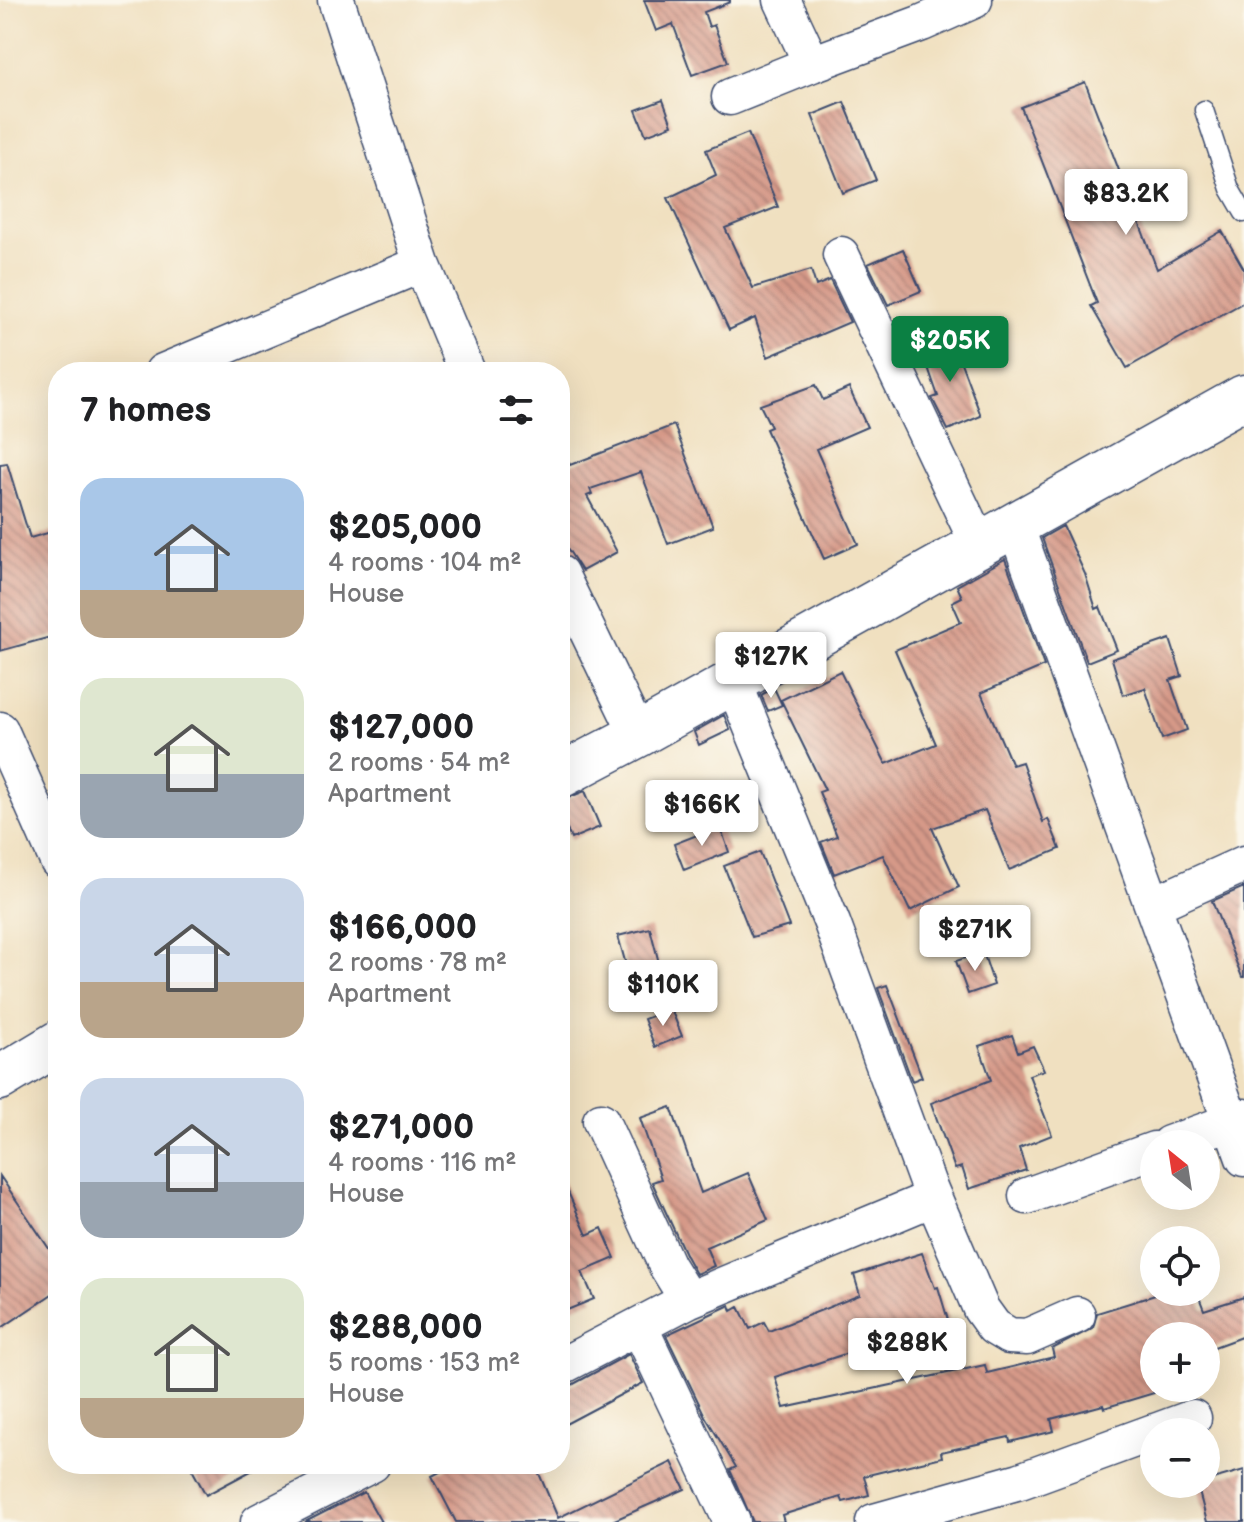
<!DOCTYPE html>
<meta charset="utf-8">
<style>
:root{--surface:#fff;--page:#f2f2f2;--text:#202124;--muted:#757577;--accent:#0b8043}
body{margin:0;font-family:"Balsamiq Sans",sans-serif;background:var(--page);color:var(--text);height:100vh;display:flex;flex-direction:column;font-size:30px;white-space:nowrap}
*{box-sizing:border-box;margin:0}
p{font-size:26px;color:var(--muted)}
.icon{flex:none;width:44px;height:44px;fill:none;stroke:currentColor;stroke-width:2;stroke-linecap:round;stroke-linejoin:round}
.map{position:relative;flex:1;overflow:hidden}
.sheet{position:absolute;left:48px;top:362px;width:522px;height:1112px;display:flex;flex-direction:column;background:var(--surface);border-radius:32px;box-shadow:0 8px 32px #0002}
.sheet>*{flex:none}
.needle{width:52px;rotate:330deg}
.controls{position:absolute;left:1140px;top:1130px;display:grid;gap:16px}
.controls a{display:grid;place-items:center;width:80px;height:80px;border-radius:50%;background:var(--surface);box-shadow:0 8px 32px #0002;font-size:40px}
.price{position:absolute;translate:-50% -68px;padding:0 18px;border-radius:8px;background:#fff;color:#222;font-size:26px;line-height:52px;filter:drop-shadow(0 2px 4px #0008)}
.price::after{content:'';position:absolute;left:50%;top:48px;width:24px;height:18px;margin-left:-12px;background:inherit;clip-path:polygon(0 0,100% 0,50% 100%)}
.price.current{background:var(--accent);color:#fff}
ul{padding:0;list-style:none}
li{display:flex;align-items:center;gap:24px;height:200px;padding:0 32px}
li span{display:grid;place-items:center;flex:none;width:224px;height:160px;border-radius:24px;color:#555}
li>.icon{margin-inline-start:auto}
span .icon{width:96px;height:96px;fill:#fffc;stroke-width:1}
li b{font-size:34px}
h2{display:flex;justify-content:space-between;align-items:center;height:96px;padding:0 32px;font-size:34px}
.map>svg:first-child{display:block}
.building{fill:url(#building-back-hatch)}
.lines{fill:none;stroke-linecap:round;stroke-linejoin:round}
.service-casing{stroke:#3b4a6d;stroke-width:21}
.minor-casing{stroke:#3b4a6d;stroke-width:39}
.tertiary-casing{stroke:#3b4a6d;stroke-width:47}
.service{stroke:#fff;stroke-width:18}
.minor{stroke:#fff;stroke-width:36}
.tertiary{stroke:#fff;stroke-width:44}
</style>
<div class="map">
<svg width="1244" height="1522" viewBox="0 0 1244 1522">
<defs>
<pattern id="building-back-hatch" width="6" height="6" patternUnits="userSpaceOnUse" patternTransform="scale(2)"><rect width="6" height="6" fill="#d69988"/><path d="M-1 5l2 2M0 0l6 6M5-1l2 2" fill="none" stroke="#ad7d72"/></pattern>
</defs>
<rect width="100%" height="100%" fill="#fbf7ec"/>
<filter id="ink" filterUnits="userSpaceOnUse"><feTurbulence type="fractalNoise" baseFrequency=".0125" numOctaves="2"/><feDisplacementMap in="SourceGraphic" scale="16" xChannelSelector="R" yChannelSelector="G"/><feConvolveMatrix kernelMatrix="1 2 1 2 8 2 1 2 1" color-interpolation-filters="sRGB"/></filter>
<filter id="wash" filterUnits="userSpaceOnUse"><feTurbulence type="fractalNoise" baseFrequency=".006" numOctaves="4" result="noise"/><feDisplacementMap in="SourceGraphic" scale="32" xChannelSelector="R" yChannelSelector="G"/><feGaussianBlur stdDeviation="1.8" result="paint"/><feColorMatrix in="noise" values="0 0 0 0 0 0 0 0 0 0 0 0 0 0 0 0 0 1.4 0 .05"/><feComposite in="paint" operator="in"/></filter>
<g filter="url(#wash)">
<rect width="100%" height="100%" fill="#f0e0c0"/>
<g id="blocks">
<path class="building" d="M 644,0 L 730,0 L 730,2 L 704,12 L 709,27 L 714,25 L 728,62 L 692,75 L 673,24 L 656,31 Z
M 1085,82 L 1157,269 L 1222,231 L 1244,269 L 1244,302 L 1127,368 L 1091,306 L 1097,303 L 1021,107 Z
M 663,100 L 672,125 L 646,135 L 636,110 Z
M 844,102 L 876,180 L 843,193 L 812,115 Z
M 748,133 L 778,207 L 725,228 L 753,288 L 811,270 L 816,286 L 830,280 L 850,322 L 768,357 L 755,318 L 729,330 L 668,198 L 716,175 L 706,150 Z
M 903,249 L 921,291 L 888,305 L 868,264 Z
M 951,336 L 981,416 L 948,430 L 932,398 L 938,396 L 921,347 Z
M 816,385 L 823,400 L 849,388 L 867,427 L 816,449 L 858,544 L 824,559 L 766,429 L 771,427 L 760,405 Z
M 674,425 L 713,527 L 668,544 L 641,472 L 590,489 L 592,494 L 587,496 L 617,552 L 582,571 L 560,537 L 560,447 L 570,465 Z
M 7,463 L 30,538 L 58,530 L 58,635 L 0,651 L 0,464 Z
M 1063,526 L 1085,574 L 1096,609 L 1100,607 L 1117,650 L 1087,662 L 1042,538 Z
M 1005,559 L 1044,666 L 981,693 L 1012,765 L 1022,762 L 1043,822 L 1048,819 L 1060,849 L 1009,870 L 985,810 L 932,828 L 959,887 L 910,911 L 883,855 L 834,874 L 821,842 L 837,836 L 819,792 L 825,790 L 781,700 L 840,671 L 886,764 L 936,744 L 895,650 L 961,622 L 952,602 L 962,597 L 957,586 Z
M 1170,639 L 1182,676 L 1170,680 L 1187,730 L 1162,739 L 1145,688 L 1123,695 L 1112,659 Z
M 774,688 L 782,705 L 768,711 L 761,695 Z
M 724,715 L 730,730 L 699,745 L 694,732 Z
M 585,791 L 600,827 L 571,839 L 560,813 L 560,801 Z
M 720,826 L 729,852 L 684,870 L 674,844 Z
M 760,852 L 789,926 L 752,937 L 724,866 Z
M 1244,887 L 1244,977 L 1242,977 L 1212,901 Z
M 650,928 L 659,963 L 628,972 L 618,936 Z
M 983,952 L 994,985 L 968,994 L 956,961 Z
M 887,985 L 922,1077 L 912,1081 L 878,988 Z
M 671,1009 L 682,1036 L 655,1047 L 644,1019 Z
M 1012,1035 L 1018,1052 L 1033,1046 L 1044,1070 L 1029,1075 L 1052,1135 L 1019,1148 L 1026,1170 L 969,1189 L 962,1167 L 955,1169 L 931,1103 L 991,1080 L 979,1046 Z
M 671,1107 L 701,1193 L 748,1173 L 768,1220 L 706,1247 L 714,1266 L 696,1274 L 686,1256 L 652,1182 L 661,1179 L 640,1118 Z
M 560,1174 L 587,1235 L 602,1228 L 615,1258 L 582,1272 L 594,1299 L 560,1313 Z
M 0,1176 L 58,1262 L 58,1290 L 0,1329 Z
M 922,1253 L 935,1288 L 938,1287 L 948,1320 L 775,1377 L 784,1408 L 985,1365 L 987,1373 L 1054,1357 L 1052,1349 L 1093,1328 L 1097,1313 L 1165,1292 L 1197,1292 L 1204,1310 L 1244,1297 L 1244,1336 L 1206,1350 L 1206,1336 L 1154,1336 L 1154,1393 L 1104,1408 L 1103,1405 L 1051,1419 L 1054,1431 L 1010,1442 L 1009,1437 L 941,1452 L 942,1457 L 864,1476 L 869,1495 L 843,1502 L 841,1497 L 782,1515 L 784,1522 L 753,1522 L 730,1470 L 736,1467 L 705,1416 L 666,1335 L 730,1305 L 732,1311 L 739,1307 L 750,1329 L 764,1322 L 769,1331 L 860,1295 L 854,1275 Z
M 629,1354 L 643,1383 L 560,1427 L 560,1388 L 570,1386 Z
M 672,1462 L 685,1489 L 610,1522 L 456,1522 L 432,1476 L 455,1464 L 535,1464 L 558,1518 Z
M 189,1464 L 264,1464 L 206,1495 Z
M 1244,1470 L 1244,1522 L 1207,1522 L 1197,1484 L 1206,1484 L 1206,1481 Z
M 364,1492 L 381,1522 L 305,1522 Z"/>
</g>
</g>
<g filter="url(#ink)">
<use href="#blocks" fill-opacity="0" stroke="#3b4a6d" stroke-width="2"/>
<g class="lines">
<g class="service-casing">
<path id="service" d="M 1204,110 L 1230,189 L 1244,213"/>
</g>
<g class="minor-casing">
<path id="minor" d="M 336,0 L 422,264 L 467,372
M 782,0 L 812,64 L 922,23 L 974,0
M 730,97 L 812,64
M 841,255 L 979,545
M 163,372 L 422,264
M 1015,525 L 1244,1158
M 560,574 L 638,735
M 733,681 L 832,923 L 928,1185 L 981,1309 L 994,1327 L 1009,1336 L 1027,1337 L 1077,1315
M 0,730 L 58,861
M 1153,905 L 1244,864
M 601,1121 L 667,1266 L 688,1300 L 933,1198
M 1169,1144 L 1244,1117
M 1027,1196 L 1154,1150
M 639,1326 L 732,1522
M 560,1367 L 688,1300
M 1155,1432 L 1193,1418
M 259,1522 L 372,1464
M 874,1522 L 1020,1481 L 1154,1432"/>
</g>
<g class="tertiary-casing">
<path id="tertiary" d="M 560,776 L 638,735 L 1244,397
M 0,1078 L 58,1043"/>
</g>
<use href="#service" class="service"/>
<use href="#minor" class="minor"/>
<use href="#tertiary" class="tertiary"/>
</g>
</g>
</svg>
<div class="controls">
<a><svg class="needle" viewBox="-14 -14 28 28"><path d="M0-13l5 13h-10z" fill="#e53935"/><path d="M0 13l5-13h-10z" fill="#757577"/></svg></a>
<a><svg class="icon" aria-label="locate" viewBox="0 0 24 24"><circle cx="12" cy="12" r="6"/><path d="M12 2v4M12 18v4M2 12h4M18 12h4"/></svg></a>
<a>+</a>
<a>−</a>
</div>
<b class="price" style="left:1126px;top:237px">$83.2K</b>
<b class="price current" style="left:950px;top:384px">$205K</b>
<b class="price" style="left:771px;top:700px">$127K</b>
<b class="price" style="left:702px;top:848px">$166K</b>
<b class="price" style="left:975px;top:973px">$271K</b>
<b class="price" style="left:663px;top:1028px">$110K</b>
<b class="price" style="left:907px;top:1386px">$288K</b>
<section class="sheet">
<h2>7 homes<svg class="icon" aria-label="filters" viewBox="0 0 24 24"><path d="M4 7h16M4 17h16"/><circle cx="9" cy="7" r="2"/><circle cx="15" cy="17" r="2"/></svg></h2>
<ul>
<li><span style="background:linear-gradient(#a9c7e8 70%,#b9a48a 0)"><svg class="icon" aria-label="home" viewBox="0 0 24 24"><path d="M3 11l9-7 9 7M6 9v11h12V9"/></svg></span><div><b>$205,000</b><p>4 rooms · 104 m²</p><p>House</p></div></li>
<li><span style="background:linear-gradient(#dfe7d0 60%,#9aa5b1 0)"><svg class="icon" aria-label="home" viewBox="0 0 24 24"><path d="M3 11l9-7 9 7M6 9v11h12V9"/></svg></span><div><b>$127,000</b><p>2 rooms · 54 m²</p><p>Apartment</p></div></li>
<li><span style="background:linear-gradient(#c9d6e8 65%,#b9a48a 0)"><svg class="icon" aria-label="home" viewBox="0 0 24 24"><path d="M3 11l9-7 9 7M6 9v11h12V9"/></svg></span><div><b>$166,000</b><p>2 rooms · 78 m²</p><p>Apartment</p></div></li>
<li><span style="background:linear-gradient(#c9d6e8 65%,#9aa5b1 0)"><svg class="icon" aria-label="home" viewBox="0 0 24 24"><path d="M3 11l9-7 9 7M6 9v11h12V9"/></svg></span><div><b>$271,000</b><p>4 rooms · 116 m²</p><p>House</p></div></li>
<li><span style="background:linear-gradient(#dfe7d0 75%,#b9a48a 0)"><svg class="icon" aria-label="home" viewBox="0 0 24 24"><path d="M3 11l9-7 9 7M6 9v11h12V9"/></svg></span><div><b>$288,000</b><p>5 rooms · 153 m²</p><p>House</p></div></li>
</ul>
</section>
</div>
